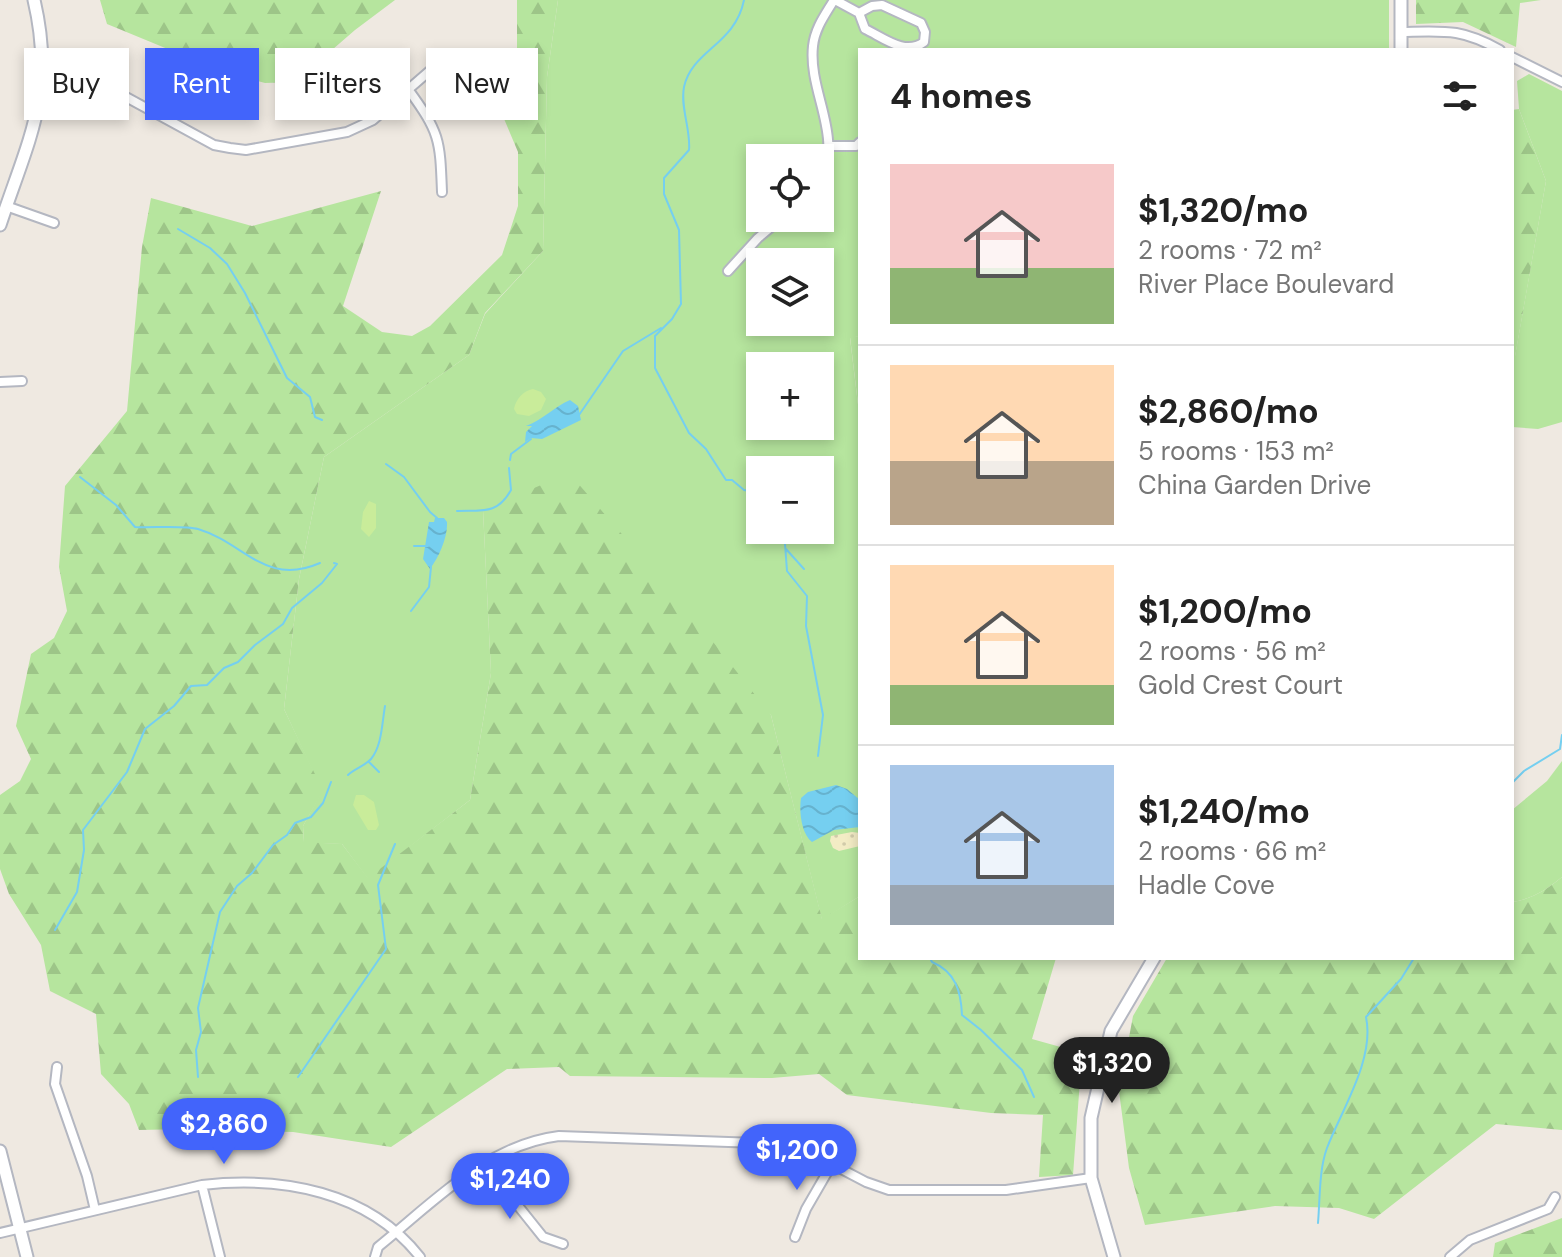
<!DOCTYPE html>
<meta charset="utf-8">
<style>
:root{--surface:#fff;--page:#f6f6f6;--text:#222;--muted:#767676;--line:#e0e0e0;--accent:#4264fb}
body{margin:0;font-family:"DM Sans",sans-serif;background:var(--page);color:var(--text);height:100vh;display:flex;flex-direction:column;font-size:30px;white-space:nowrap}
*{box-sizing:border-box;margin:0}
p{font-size:26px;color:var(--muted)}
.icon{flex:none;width:44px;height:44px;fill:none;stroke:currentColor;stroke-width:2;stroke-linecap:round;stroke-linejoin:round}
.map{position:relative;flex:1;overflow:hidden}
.drawer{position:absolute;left:858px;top:48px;width:656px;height:912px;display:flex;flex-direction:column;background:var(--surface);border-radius:0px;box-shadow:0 4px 12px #0003}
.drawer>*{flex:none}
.guide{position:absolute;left:24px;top:48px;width:714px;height:72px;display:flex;gap:16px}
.controls{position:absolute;left:746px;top:144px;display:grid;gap:16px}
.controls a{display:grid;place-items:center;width:88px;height:88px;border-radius:0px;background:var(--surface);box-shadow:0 4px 12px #0003;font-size:40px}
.price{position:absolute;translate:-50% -68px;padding:0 18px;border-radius:28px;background:var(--accent);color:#fff;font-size:26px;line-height:52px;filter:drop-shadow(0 2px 4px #0008)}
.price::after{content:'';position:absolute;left:50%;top:48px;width:24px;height:18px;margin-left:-12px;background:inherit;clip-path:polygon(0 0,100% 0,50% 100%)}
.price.active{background:#222;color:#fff}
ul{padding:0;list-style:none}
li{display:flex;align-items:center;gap:24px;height:200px;padding:0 32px}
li+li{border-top:2px solid var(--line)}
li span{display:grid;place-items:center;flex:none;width:224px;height:160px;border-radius:0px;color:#555}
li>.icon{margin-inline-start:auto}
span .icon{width:96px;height:96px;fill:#fffc;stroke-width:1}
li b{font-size:34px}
h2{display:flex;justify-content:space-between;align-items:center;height:96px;padding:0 32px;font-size:34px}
.pill{padding:0 28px;border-radius:0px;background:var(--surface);box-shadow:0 4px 12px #0003;font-size:28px;line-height:72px}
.pill.active{background:var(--accent);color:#fff}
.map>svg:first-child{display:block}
.grass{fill:#b6e59e;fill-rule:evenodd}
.forest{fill:url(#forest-firs)}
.sand{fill:url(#sand-dots)}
.pitch{fill:#c9ec9a}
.water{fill:url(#water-waves)}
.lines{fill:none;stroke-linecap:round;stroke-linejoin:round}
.stream{stroke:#75cff0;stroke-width:2}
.street-casing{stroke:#b4b7c1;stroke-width:12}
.secondary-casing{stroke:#b4b7c1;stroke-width:15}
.street{stroke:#fff;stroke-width:8}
.secondary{stroke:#fff;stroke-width:11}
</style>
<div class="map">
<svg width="1562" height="1257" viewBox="0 0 1562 1257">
<defs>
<pattern id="forest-firs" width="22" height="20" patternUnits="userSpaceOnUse" patternTransform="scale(2)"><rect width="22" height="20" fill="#b6e59e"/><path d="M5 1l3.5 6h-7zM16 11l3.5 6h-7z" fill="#9dc588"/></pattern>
<pattern id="sand-dots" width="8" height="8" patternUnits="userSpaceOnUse" patternTransform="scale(2)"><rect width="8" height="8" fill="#f3ecc5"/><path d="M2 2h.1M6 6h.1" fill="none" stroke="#d1cbaa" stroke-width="1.8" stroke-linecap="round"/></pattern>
<pattern id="water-waves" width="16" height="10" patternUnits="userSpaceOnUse" patternTransform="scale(2)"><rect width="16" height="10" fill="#75cff0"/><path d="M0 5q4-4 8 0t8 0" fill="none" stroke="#66b2ce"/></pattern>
</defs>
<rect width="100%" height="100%" fill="#efe9e1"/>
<path class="grass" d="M 558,0 L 1389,0 L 1389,50 L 860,50 L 860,336 L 850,338 L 860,421 L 860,896 L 822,920 L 771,715 L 483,510 L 491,673 L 470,800 L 368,879 L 342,844 L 304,843 L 303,826 L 322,791 L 284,709 L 299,579 L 324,457 L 469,355 L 485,314 L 543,251 L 547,77 ZM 760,158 L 820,158 L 820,218 L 760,218 ZM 760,262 L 820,262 L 820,322 L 760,322 ZM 760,366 L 820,366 L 820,426 L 760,426 ZM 760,470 L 820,470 L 820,530 L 760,530 Z
M 1529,74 L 1562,91 L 1562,422 L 1538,429 L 1512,427 L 1512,357 L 1515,356 L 1546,181 L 1519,109 L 1517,81 Z
M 1562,761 L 1562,877 C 1546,890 1532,899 1512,902 L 1512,810 L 1547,781 Z"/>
<path class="forest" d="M 100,0 L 395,0 L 355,30 L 295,82 L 265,83 L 221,71 L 107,24 Z
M 517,0 L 558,0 L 547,77 L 543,251 L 485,313 L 469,355 L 324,457 L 299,579 L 284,709 L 323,791 L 303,826 L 304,842 L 342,844 L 368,878 L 470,800 L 491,673 L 483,510 L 569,473 L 691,614 L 771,715 L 822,919 L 860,896 L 860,958 L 1056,958 L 1032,1039 L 1082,1053 L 1073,1175 L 1039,1177 L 1043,1115 L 991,1113 L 847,1095 L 819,1074 L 772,1078 L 570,1076 L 559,1067 L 507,1069 L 391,1147 L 293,1132 L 186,1129 L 139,1130 L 129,1104 L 101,1074 L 96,1014 L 50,991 L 41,945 L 9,894 L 0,869 L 0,795 L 20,781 L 31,759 L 16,726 L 31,654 L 54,638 L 67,611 L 59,567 L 65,486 L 127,411 L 142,247 L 151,198 L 252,226 L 381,191 L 343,306 L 382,332 L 412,336 L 430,326 L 502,255 L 518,206 L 518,152 L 494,95 L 517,53 Z
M 1416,0 L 1541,0 L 1520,3 L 1516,47 L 1463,22 L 1416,24 Z
M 1519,109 L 1546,181 L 1515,357 L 1512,357 L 1512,110 Z
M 860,336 L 860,421 L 850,337 Z
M 1562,877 L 1562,1130 L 1496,1124 L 1374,1219 L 1339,1208 L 1275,1206 L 1145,1225 L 1129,1168 L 1119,1091 L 1133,1016 L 1167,958 L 1512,958 L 1512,902 C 1532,899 1546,890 1562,877 Z
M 1562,1218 L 1562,1257 L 1493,1257 L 1495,1243 Z"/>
<path class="sand" d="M 852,832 L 860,833 L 860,846 L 839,851 L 833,848 L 830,841 L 831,836 Z"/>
<path class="pitch" d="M 533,389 L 541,392 L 546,399 L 541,410 L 529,416 L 517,414 L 514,409 C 516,399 523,391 533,389 Z
M 369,501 L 376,504 L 376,528 L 369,537 L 361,529 L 363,512 Z
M 356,795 L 364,795 L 374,802 L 379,825 L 376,830 L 368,830 L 353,805 Z"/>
<path class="water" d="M 570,400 L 578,406 L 581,420 L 542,439 L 531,438 L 525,442 L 526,432 L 532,426 L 526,426 C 544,419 554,407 570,400 Z
M 435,518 L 444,518 L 447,522 C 448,537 439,557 430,569 L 423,559 L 429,522 L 434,522 Z
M 836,785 L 847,789 L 860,800 L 860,827 L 834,830 L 812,842 C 801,833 799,811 801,798 L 808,792 Z"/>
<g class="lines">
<path class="stream" d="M 744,0 C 735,45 692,50 684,87 C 680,107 691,130 689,150 L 664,178 L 664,194 L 679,230 L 681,304 L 672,319 L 655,336 L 655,368 L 689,433 L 706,449 L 726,480 L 732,480 L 744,490 L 755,492 L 760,497
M 178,229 L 210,248 L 227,264 L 245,293 L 287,378 L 310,397 L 315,417 L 322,420
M 579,415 L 623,351 L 661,328
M 510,460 L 511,454 L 531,439
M 386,464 L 404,477 L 430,512 L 437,518
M 80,477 L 116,505 L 135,527 C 152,528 184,525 198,529 C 245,543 265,587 320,563
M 457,511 C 482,510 497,515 511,490 L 509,468
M 784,530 L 787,571 L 807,596 L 806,626 L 823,715 L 818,756
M 414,546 L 428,546
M 786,549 L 804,569
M 411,611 L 429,587 L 431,567
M 369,762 L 379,772
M 348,775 C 355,768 365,766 371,759 C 382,746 382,723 385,706
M 1512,783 L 1524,771 L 1560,749 L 1562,735
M 55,930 L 77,892 L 84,850 L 83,830 L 127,772 L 145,729 L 174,706 L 191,686 L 207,685 L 224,668 L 238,662 L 255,645 L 283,624 L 292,608 L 322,583 L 337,564 L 334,563
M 930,958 L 932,962 C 956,972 961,992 962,1015 L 981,1030 L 1022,1070 L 1034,1097
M 198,1077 L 196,1050 L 201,1032 L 198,1008 L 220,912 L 237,886 L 252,873 L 273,845 L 287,835 L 295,823 L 311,817 L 323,803 L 331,782
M 298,1077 L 386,949 L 378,885 L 395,844
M 1318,1223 C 1320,1200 1319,1169 1327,1148 C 1342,1109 1375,1059 1366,1017 L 1401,979 L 1414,958"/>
<g class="street-casing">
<path id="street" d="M 835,0 L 859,13 L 865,29 C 884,38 905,56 924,42 L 925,32 L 921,23 L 882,5 L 872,6 L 859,13
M 1401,32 C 1444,31 1461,28 1500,50
M 1512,57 L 1562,82
M 43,84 L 95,89 L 126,97 L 214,145 L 230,148 L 246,150 L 347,132 L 373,120 L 448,55
M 408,89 C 440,133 440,139 442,192
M 830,146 L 856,146 L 860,142
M 820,182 C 844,135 808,93 813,46 C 815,28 825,15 834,0
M 6,206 L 54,223
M 728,271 L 758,238 L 782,218
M 0,382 L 22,381
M 57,1067 L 55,1084 L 87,1176 L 95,1210
M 483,1162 L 543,1237 L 563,1244
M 202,1185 L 220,1257
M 0,1233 L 202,1185 C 282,1176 368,1191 420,1257
M 795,1237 L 806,1209 L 832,1164
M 375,1257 L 378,1247 C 433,1203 486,1145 559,1136 L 789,1144 L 801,1148 L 866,1182 L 889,1190 L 1006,1190 L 1091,1178
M 1450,1257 L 1470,1240 L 1548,1209 L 1555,1197"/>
</g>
<g class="secondary-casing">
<path id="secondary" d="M 1401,0 L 1401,50
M 0,225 C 28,140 56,93 34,0
M 0,1151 L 27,1257
M 1114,1257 L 1091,1178 L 1091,1118 L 1111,1031 L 1154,958"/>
</g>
<use href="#street" class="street"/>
<use href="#secondary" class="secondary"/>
</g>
</svg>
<div class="controls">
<a><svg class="icon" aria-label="locate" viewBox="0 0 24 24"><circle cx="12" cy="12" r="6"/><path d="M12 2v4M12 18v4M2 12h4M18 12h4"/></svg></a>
<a><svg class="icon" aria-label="layers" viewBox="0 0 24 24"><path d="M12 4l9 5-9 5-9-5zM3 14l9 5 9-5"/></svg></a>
<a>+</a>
<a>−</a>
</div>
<b class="price active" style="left:1112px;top:1105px">$1,320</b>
<b class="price" style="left:224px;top:1166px">$2,860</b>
<b class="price" style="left:797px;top:1192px">$1,200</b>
<b class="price" style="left:510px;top:1221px">$1,240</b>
<div class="guide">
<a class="pill">Buy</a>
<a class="pill active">Rent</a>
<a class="pill">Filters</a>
<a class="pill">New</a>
</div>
<section class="drawer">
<h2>4 homes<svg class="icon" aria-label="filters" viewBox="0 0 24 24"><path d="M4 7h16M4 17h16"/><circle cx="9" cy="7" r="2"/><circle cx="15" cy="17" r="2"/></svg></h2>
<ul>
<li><span style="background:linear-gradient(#f6c9c9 65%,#8fb573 0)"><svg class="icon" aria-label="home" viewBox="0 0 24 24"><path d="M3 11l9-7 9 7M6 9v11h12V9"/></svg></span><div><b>$1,320/mo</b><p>2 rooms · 72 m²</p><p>River Place Boulevard</p></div></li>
<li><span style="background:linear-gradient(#ffd9b3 60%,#b9a48a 0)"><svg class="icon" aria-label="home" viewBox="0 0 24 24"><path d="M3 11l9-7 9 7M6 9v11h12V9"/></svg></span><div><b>$2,860/mo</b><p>5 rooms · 153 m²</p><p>China Garden Drive</p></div></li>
<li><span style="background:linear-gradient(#ffd9b3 75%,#8fb573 0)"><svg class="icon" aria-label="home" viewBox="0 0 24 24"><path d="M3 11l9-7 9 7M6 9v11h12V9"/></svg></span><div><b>$1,200/mo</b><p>2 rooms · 56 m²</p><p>Gold Crest Court</p></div></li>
<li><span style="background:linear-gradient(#a9c7e8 75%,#9aa5b1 0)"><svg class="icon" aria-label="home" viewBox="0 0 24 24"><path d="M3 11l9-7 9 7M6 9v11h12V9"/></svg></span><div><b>$1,240/mo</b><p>2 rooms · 66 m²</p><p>Hadle Cove</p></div></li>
</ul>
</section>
</div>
